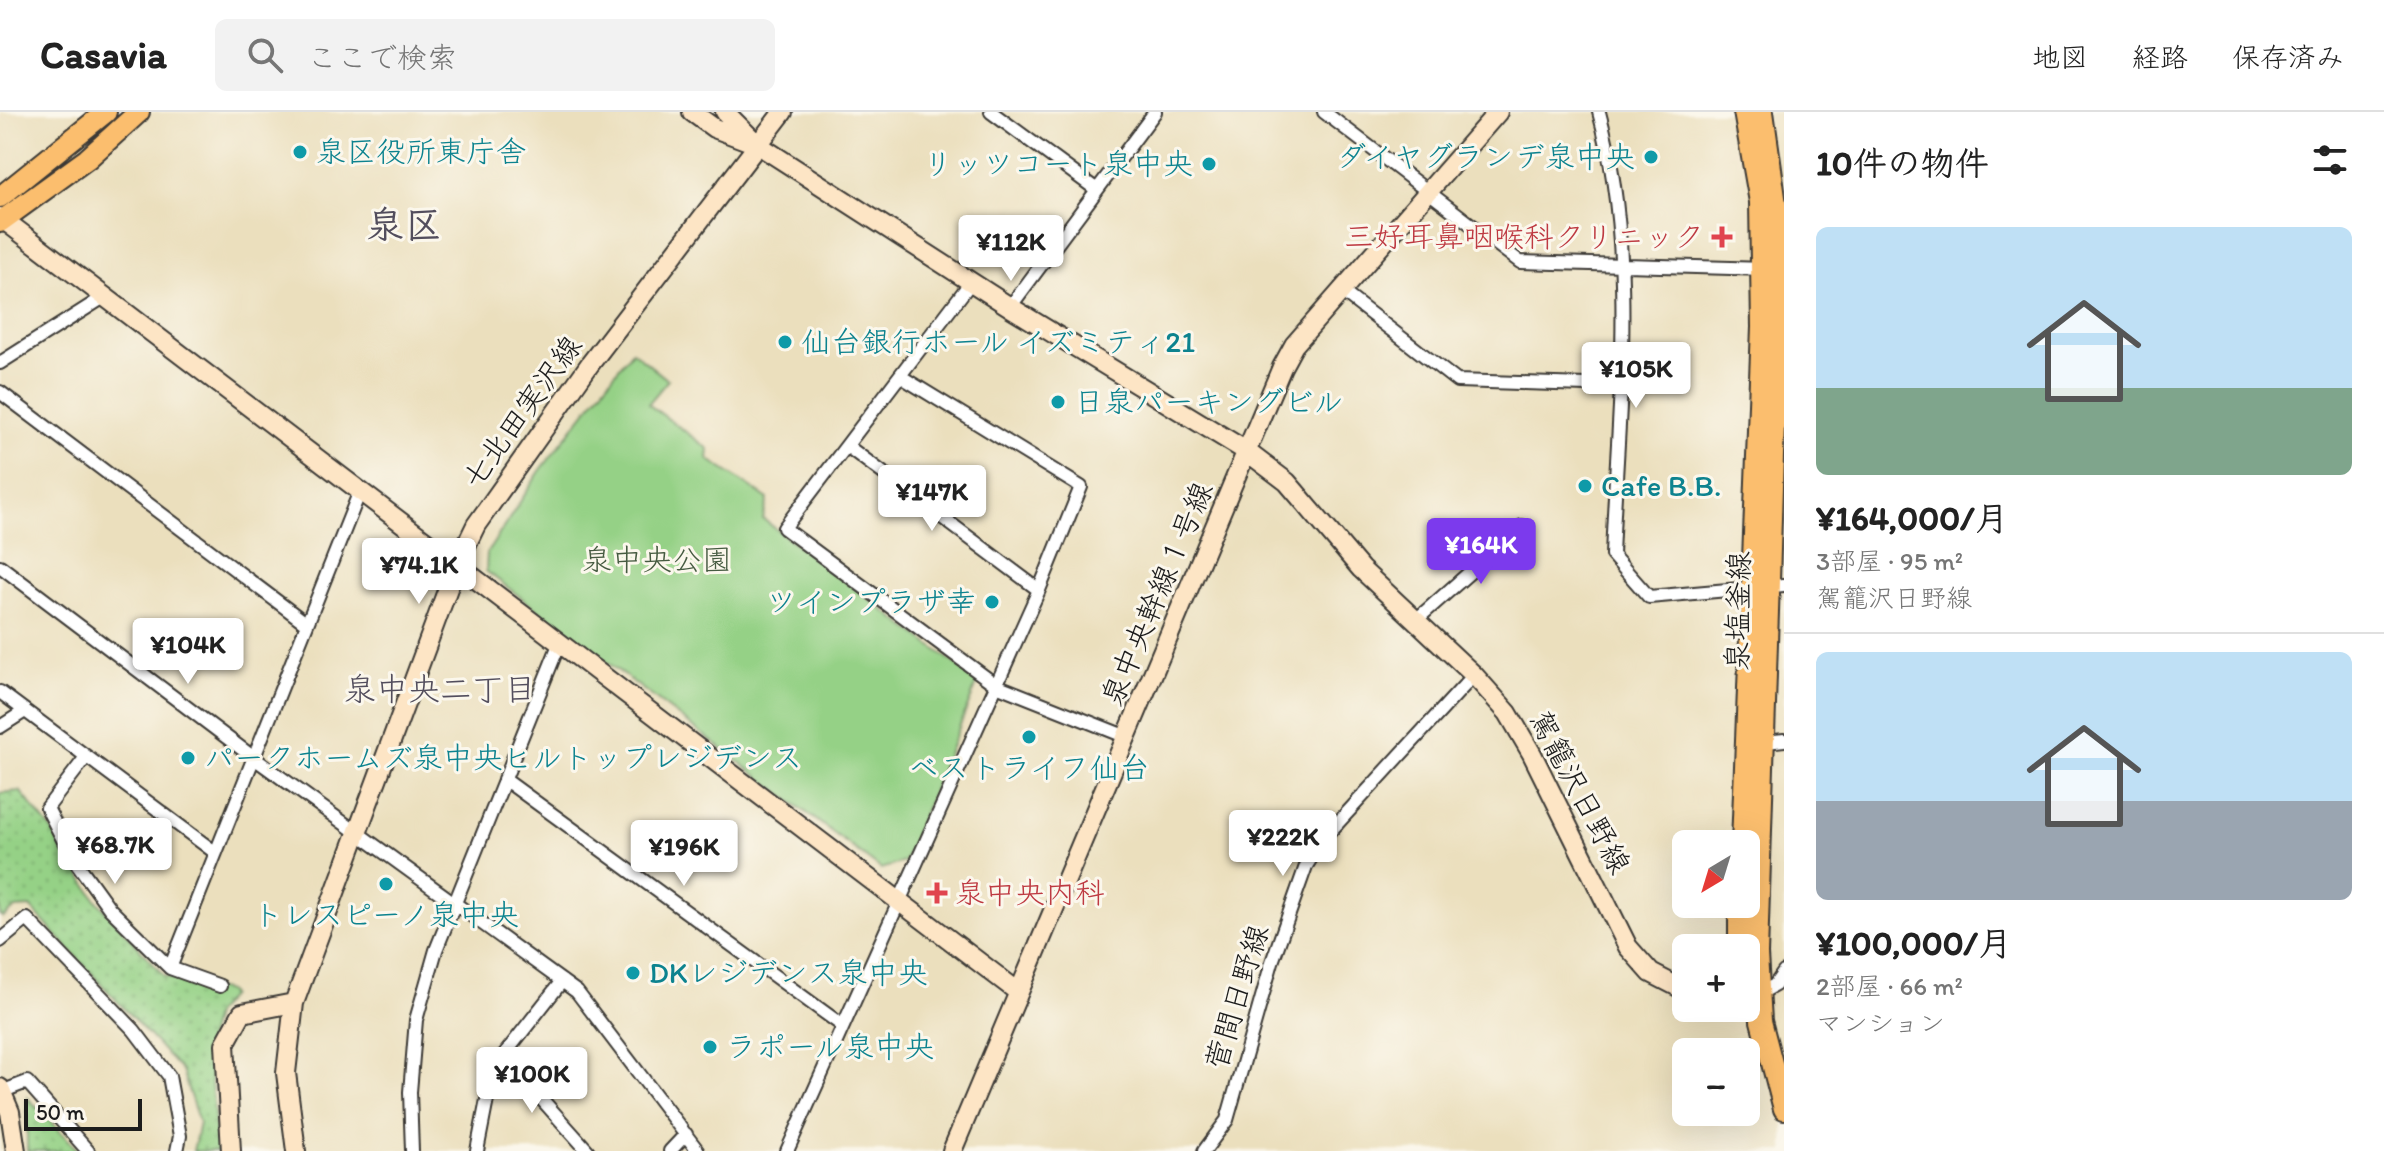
<!DOCTYPE html>
<html lang="ja">
<meta charset="utf-8">
<style>
:root{--surface:#fff;--page:#f2f2f2;--text:#222;--muted:#767676;--line:#e0e0e0;--accent:#7c3aed}
body{margin:0;font-family:Itim,"Klee One",sans-serif;background:var(--page);color:var(--text);height:100vh;display:flex;flex-direction:column;font-size:30px;white-space:nowrap}
*{box-sizing:border-box;margin:0}
p{font-size:26px;color:var(--muted)}
.icon{flex:none;width:44px;height:44px;fill:none;stroke:currentColor;stroke-width:2;stroke-linecap:round;stroke-linejoin:round}
.map{position:relative;flex:1;overflow:hidden}
.drawer{display:flex;flex-direction:column;background:var(--surface);width:600px}
.drawer>*{flex:none}
.needle{width:52px;rotate:218deg}
.buttons{position:absolute;left:1672px;top:718px;display:grid;gap:16px}
.buttons a{display:grid;place-items:center;width:88px;height:88px;border-radius:12px;background:var(--surface);box-shadow:0 8px 32px #0002;font-size:40px}
.scale{position:absolute;left:24px;bottom:20px;width:118px;box-sizing:border-box;padding-left:8px;border:4px solid #1c1c1c;border-top:0;font-size:22px;line-height:28px;white-space:nowrap;color:#1c1c1c;-webkit-text-stroke:6px #fbf7ec;paint-order:stroke}
.price{position:absolute;translate:-50% -68px;padding:0 18px;border-radius:8px;background:#fff;color:#222;font-size:26px;line-height:52px;filter:drop-shadow(0 2px 4px #0008)}
.price::after{content:'';position:absolute;left:50%;top:48px;width:24px;height:18px;margin-left:-12px;background:inherit;clip-path:polygon(0 0,100% 0,50% 100%)}
.price.selected{background:var(--accent);color:#fff}
ul{padding:0;list-style:none}
li{display:grid;align-content:center;gap:16px;height:424px;padding:0 32px}
li+li{border-top:2px solid var(--line)}
li span{display:grid;place-items:center;height:248px;border-radius:12px;color:#555}
li>.icon{margin-inline-start:auto}
span .icon{width:144px;height:144px;fill:#fffc;stroke-width:1}
li b{font-size:34px}
h2{display:flex;justify-content:space-between;align-items:center;height:96px;padding:0 32px;font-size:34px}
header{display:flex;align-items:center;gap:48px;box-sizing:border-box;height:112px;padding:0 40px;background:var(--surface);border-bottom:2px solid var(--line)}
header strong{font-size:38px}
nav{display:flex;gap:44px;margin-inline-start:auto;font-size:28px}
.search{width:560px;height:72px;background:var(--page);display:flex;align-items:center;gap:20px;box-sizing:border-box;padding:0 28px;border-radius:12px;color:var(--muted);font-size:30px}
main{display:flex;flex:1;min-height:0}
.map>svg:first-child{display:block}
.grass{fill:url(#grass-dots);stroke:#587651;stroke-width:2}
.green{fill:#95d186;stroke:#587651;stroke-width:2}
.lines{fill:none;stroke-linecap:round;stroke-linejoin:round}
.street-casing{stroke:#3b3934;stroke-width:16}
.secondary-casing{stroke:#3b3934;stroke-width:22}
.primary-casing{stroke:#3b3934;stroke-width:24}
.street{stroke:#fff;stroke-width:12}
.secondary{stroke:#fde5c5;stroke-width:18}
.primary{stroke:#fbbe6e;stroke-width:20}
.culture-dot{fill:#0f9aa8;stroke:#fbf7ec;stroke-width:3}
.health-dot{fill:#e0444e;stroke:#fbf7ec;stroke-width:3}
.labels{text-anchor:middle;stroke-width:6;stroke-linejoin:round;paint-order:stroke}
.culture-label{font-size:30px;fill:#0d838f;stroke:#fbf7ec;text-anchor:start}
.health-label{font-size:30px;fill:#be3a42;stroke:#fbf7ec;text-anchor:end}
.street-label{font-size:30px;fill:#1c1c1c;stroke:#fbf7ec}
.park-label{font-size:30px;fill:#465b41;stroke:#fbf7ec}
.neighbourhood-label{font-size:32px;fill:#534e5d;stroke:#fbf7ec}
.district-label{font-size:38px;font-weight:bold;fill:#534e5d;stroke:#fbf7ec}
</style>
<header>
<strong>Casavia</strong>
<div class="search"><svg class="icon" aria-label="search" viewBox="0 0 24 24"><circle cx="10" cy="10" r="6"/><path d="M15 15l6 6"/></svg>ここで検索</div>
<nav><a>地図</a><a>経路</a><a>保存済み</a></nav>
</header>
<main>
<div class="map">
<svg width="1784" height="1039" viewBox="0 0 1784 1039">
<defs>
<pattern id="grass-dots" width="8" height="8" patternUnits="userSpaceOnUse" patternTransform="scale(2)"><rect width="8" height="8" fill="#95d186"/><path d="M2 2h.1M6 6h.1" fill="none" stroke="#80b373" stroke-width="1.8" stroke-linecap="round"/></pattern>
</defs>
<rect width="100%" height="100%" fill="#fbf7ec"/>
<filter id="ink" filterUnits="userSpaceOnUse"><feTurbulence type="fractalNoise" baseFrequency=".0125" numOctaves="2"/><feDisplacementMap in="SourceGraphic" scale="16" xChannelSelector="R" yChannelSelector="G"/><feConvolveMatrix kernelMatrix="1 2 1 2 8 2 1 2 1" color-interpolation-filters="sRGB"/></filter>
<filter id="wash" filterUnits="userSpaceOnUse"><feTurbulence type="fractalNoise" baseFrequency=".006" numOctaves="4" result="noise"/><feDisplacementMap in="SourceGraphic" scale="32" xChannelSelector="R" yChannelSelector="G"/><feGaussianBlur stdDeviation="1.8" result="paint"/><feColorMatrix in="noise" values="0 0 0 0 0 0 0 0 0 0 0 0 0 0 0 0 0 1.4 0 .05"/><feComposite in="paint" operator="in"/></filter>
<g filter="url(#wash)">
<rect width="100%" height="100%" fill="#ebdfbd"/>
<path class="grass" d="M 20,679 L 51,717 L 97,789 L 164,864 L 227,879 L 230,883 L 214,903 L 207,930 L 218,1039 L 193,1039 L 199,1011 L 182,959 L 30,795 L 16,796 L 3,806 L 0,803 L 0,681 Z
M 27,985 L 79,1039 L 27,1039 Z"/>
<path class="green" d="M 632,239 L 668,268 L 648,292 L 709,337 L 708,347 L 768,387 L 763,407 L 978,569 L 904,750 L 881,757 L 486,459 L 487,441 L 540,359 Z"/>
</g>
<g filter="url(#ink)">
<g class="lines">
<g class="street-casing">
<path id="street" d="M 991,0 L 1097,78
M 1324,0 L 1520,150 L 1766,157
M 1599,0 C 1638,144 1618,296 1612,443 L 1649,485 L 1784,473
M 971,170 L 784,416 L 996,573 L 1127,625
M 1340,178 L 1457,269 L 1619,274
M 1010,195 L 1155,0
M 0,251 L 107,183
M 0,280 L 307,512
M 847,334 L 1039,478
M 0,454 L 254,646 L 577,880 L 698,1039
M 1416,508 L 1522,414
M 0,580 L 216,741
M 0,615 L 25,599
M 1766,630 L 1784,628
M 86,645 L 47,696 L 71,743 L 110,797 L 170,856 L 220,874
M 504,667 L 843,914
M 0,829 L 27,807 L 134,918 L 169,964 L 180,1024 L 177,1039
M 170,856 L 360,379
M 1759,882 L 1775,873 L 1784,860
M 503,944 L 588,1039
M 1,980 L 27,970 L 88,1039
M 412,1039 L 410,980 L 416,908 L 436,838 L 560,530
M 477,1039 L 493,957 L 562,869
M 670,1039 L 686,1022
M 787,1039 L 1039,478 L 1081,375 L 900,264
M 1204,1039 L 1227,1008 L 1272,850 L 1306,754 L 1323,727 L 1474,563"/>
</g>
<g class="secondary-casing">
<path id="secondary" d="M 692,0 L 714,16 L 751,30
M 725,0 L 757,32 L 788,52 L 1010,195 L 1246,339 L 1287,370 L 1361,457 L 1474,563 L 1508,601 L 1532,642 L 1628,835 L 1651,861 L 1686,879
M 0,105 L 1017,879
M 0,976 L 10,1000 L 16,1039
M 231,1039 L 225,932 L 242,901 L 294,891
M 296,1039 L 286,961 L 294,891 L 457,452 L 476,413 L 590,252 L 783,0
M 952,1039 L 1282,255 L 1294,233 L 1498,0"/>
</g>
<g class="primary-casing">
<path id="primary" d="M 1763,0 L 1777,100 L 1779,157 L 1757,842 L 1761,909 L 1784,997
M 0,85 L 106,0
M 0,110 L 87,47 L 139,0
M 1742,732 L 1762,215 L 1760,90 L 1744,0
M 1739,792 L 1739,836"/>
</g>
<use href="#street" class="street"/>
<use href="#secondary" class="secondary"/>
<use href="#primary" class="primary"/>
</g>
</g>
<g class="culture-dot">
<circle cx="300" cy="40" r="8"/>
<circle cx="1651" cy="45" r="8"/>
<circle cx="1209" cy="52" r="8"/>
<circle cx="785" cy="230" r="8"/>
<circle cx="1058" cy="290" r="8"/>
<circle cx="1585" cy="374" r="8"/>
<circle cx="992" cy="490" r="8"/>
<circle cx="1029" cy="625" r="8"/>
<circle cx="188" cy="646" r="8"/>
<circle cx="386" cy="772" r="8"/>
<circle cx="633" cy="861" r="8"/>
<circle cx="710" cy="935" r="8"/>
</g>
<g class="health-dot">
<path d="M1718 113h8v8h8v8h-8v8h-8v-8h-8v-8h8z"/>
<path d="M933 769h8v8h8v8h-8v8h-8v-8h-8v-8h8z"/>
</g>
<g class="labels">
<g class="culture-label">
<text x="316" y="50">泉区役所東庁舎</text>
<text x="1635" y="55" text-anchor="end">ダイヤグランデ泉中央</text>
<text x="1193" y="62" text-anchor="end">リッツコート泉中央</text>
<text x="801" y="240">仙台銀行ホール イズミティ21</text>
<text x="1074" y="300">日泉パーキングビル</text>
<text x="1601" y="384">Cafe B.B.</text>
<text x="976" y="500" text-anchor="end">ツインプラザ幸</text>
<text x="204" y="656">パークホームズ泉中央ヒルトップレジデンス</text>
<text x="1029" y="666" text-anchor="middle">ベストライフ仙台</text>
<text x="386" y="813" text-anchor="middle">トレスピーノ泉中央</text>
<text x="649" y="871">DKレジデンス泉中央</text>
<text x="726" y="945">ラポール泉中央</text>
</g>
<g class="health-label">
<text x="1704" y="135">三好耳鼻咽喉科クリニック</text>
<text x="955" y="791" text-anchor="start">泉中央内科</text>
</g>
<g class="street-label">
<text transform="translate(522 300) rotate(-54)" y="10">七北田実沢線</text>
<text transform="translate(1157 482) rotate(-67)" y="10">泉中央幹線１号線</text>
<text transform="translate(1738 499) rotate(-89)" y="10">泉塩釜線</text>
<text transform="translate(1580 680) rotate(62)" y="10">駕籠沢日野線</text>
<text transform="translate(1237 885) rotate(-73)" y="10">菅間日野線</text>
</g>
<g class="park-label">
<text x="657" y="458">泉中央公園</text>
</g>
<g class="neighbourhood-label">
<text x="440" y="588">泉中央二丁目</text>
</g>
<g class="district-label">
<text x="404" y="126">泉区</text>
</g>
</g>
</svg>
<div class="buttons">
<a><svg class="needle" viewBox="-14 -14 28 28"><path d="M0-13l5 13h-10z" fill="#e53935"/><path d="M0 13l5-13h-10z" fill="#767676"/></svg></a>
<a>+</a>
<a>−</a>
</div>
<div class="scale">50 m</div>
<b class="price" style="left:1011px;top:171px">¥112K</b>
<b class="price" style="left:1636px;top:298px">¥105K</b>
<b class="price" style="left:932px;top:421px">¥147K</b>
<b class="price selected" style="left:1481px;top:474px">¥164K</b>
<b class="price" style="left:419px;top:494px">¥74.1K</b>
<b class="price" style="left:188px;top:574px">¥104K</b>
<b class="price" style="left:1283px;top:766px">¥222K</b>
<b class="price" style="left:115px;top:774px">¥68.7K</b>
<b class="price" style="left:684px;top:776px">¥196K</b>
<b class="price" style="left:532px;top:1003px">¥100K</b>
</div>
<section class="drawer">
<h2>10件の物件<svg class="icon" aria-label="filters" viewBox="0 0 24 24"><path d="M4 7h16M4 17h16"/><circle cx="9" cy="7" r="2"/><circle cx="15" cy="17" r="2"/></svg></h2>
<ul>
<li><span style="background:linear-gradient(#bfe0f5 65%,#7fa58c 0)"><svg class="icon" aria-label="home" viewBox="0 0 24 24"><path d="M3 11l9-7 9 7M6 9v11h12V9"/></svg></span><div><b>¥164,000/月</b><p>3部屋 · 95 m²</p><p>駕籠沢日野線</p></div></li>
<li><span style="background:linear-gradient(#bfe0f5 60%,#9aa5b1 0)"><svg class="icon" aria-label="home" viewBox="0 0 24 24"><path d="M3 11l9-7 9 7M6 9v11h12V9"/></svg></span><div><b>¥100,000/月</b><p>2部屋 · 66 m²</p><p>マンション</p></div></li>
</ul>
</section>
</main>
